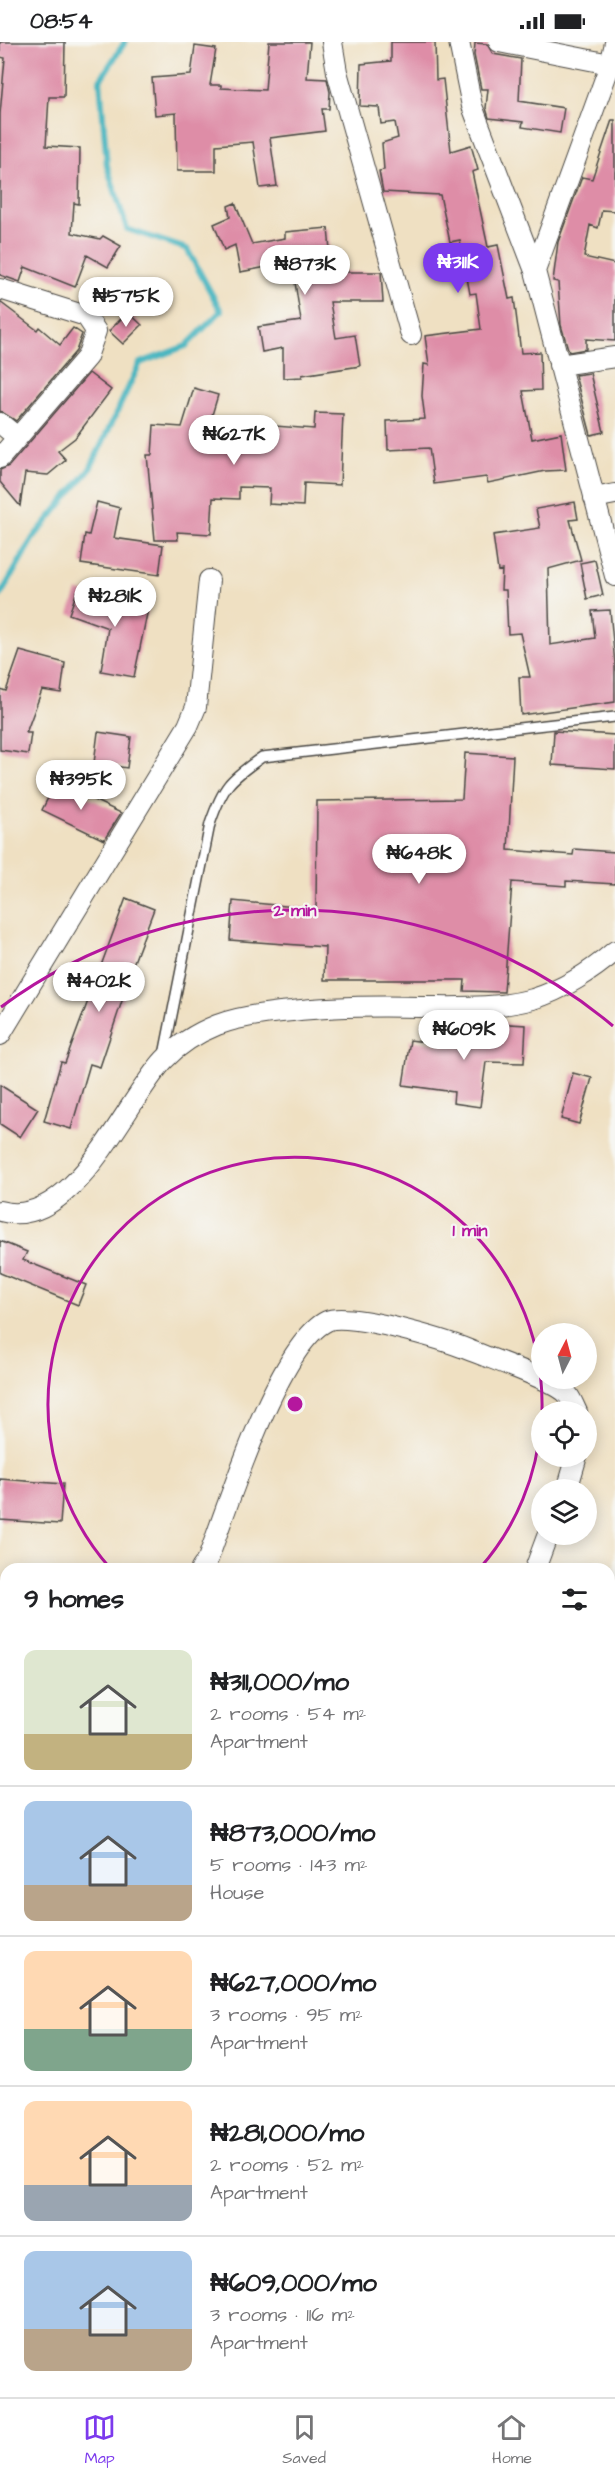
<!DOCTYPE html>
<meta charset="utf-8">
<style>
:root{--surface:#fff;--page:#f6f6f6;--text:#202124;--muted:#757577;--line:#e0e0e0;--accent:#7c3aed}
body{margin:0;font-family:"Architects Daughter",sans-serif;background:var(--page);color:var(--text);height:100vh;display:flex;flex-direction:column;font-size:22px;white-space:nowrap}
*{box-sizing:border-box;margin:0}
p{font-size:20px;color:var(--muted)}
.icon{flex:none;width:33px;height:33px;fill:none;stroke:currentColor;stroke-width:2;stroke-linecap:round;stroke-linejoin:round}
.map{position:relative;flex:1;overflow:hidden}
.drawer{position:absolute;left:0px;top:1521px;width:615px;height:834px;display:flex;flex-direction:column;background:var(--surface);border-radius:18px 18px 0 0;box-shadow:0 3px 15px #0003}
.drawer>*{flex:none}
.needle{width:39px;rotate:6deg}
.controls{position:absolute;left:531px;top:1281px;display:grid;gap:12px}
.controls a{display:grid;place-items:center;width:66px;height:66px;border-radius:50%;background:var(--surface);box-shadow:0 3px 15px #0003;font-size:30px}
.price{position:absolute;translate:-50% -51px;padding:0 14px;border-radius:21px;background:#fff;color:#222;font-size:20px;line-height:39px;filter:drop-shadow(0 2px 3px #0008)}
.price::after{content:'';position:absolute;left:50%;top:36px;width:18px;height:14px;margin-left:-9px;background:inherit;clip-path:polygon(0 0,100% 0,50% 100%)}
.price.current{background:var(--accent);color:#fff}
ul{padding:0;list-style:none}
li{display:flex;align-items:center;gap:18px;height:150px;padding:0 24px}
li+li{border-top:2px solid var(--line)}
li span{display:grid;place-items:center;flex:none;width:168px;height:120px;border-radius:12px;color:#555}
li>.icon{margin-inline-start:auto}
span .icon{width:72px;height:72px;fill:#fffc;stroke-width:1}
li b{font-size:26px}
h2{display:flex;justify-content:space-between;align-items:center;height:72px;padding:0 24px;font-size:26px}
.status{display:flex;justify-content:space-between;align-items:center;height:42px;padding:0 30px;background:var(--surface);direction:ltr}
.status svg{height:16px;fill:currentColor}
.dock{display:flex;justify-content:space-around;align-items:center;height:84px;border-top:2px solid var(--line);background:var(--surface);font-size:16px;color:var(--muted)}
.dock a{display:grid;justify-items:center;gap:3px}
.dock .current{color:var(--accent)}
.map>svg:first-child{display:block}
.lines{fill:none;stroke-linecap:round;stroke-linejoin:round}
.stream{stroke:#46b5c0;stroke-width:6}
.building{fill:#de8da7}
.service-casing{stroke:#484642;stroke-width:12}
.minor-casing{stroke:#484642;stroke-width:22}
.service{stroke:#fff;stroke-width:9}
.minor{stroke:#fff;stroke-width:20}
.ring{fill:none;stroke:#b5179e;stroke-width:3}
.centre{fill:#b5179e;stroke:#f6f6f2;stroke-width:3}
.ring-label{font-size:18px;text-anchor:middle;font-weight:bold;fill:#b5179e;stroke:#f6f6f2;stroke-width:4.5;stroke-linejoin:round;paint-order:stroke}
</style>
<div class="status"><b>08:54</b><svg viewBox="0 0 49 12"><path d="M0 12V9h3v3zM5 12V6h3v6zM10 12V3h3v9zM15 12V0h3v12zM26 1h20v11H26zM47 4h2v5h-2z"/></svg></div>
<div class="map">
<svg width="615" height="2355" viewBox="0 0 615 2355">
<rect width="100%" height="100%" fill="#f6f6f2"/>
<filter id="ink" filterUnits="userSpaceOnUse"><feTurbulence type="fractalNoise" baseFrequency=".0167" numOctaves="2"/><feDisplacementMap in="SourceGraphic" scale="12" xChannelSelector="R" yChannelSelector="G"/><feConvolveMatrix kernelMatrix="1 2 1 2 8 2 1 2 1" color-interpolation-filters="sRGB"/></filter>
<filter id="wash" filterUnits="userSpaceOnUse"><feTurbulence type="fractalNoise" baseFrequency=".008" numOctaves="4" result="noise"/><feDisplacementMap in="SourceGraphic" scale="24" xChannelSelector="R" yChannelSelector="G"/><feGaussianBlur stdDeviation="1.35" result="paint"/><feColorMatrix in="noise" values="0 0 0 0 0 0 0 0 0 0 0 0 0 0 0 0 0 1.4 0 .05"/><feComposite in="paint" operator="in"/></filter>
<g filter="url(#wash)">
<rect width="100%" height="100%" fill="#efe0c2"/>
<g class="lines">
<path class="stream" d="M 0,554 L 33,496 L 90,427 L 140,321 L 186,304 L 221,269 L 187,207 L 127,187 L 107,124 L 100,38 L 125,0"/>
</g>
<g id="blocks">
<path class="building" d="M 0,0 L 65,0 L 64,55 L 49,55 L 46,104 L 80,106 L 79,162 L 74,161 L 72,191 L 100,197 L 103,194 L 121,204 L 108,225 L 87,213 L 75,245 L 25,225 L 20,240 L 0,233 L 0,72 L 5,16 L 0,15 Z
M 269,0 L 310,0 L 307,36 L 327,37 L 330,50 L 329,67 L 322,67 L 325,89 L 270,96 L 277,144 L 260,146 L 253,100 L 216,103 L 216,129 L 177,129 L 176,71 L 155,73 L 152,36 L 191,33 L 195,4 L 216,7 L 210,43 L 221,43 L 221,46 L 265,48 Z
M 391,0 L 435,0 L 436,38 L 443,37 L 451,109 L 471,103 L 478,128 L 472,130 L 488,205 L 498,203 L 509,257 L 514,256 L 521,311 L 540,310 L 541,348 L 523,349 L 532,397 L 561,391 L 566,428 L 545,429 L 488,441 L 486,435 L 434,442 L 429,406 L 388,408 L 387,379 L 425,377 L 422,354 L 424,322 L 429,323 L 425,294 L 481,287 L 476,251 L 470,252 L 460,198 L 450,200 L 440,153 L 383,150 L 379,129 L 384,128 L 382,101 L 398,96 L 395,80 L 381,82 L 379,65 L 360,64 L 361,22 L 391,19 Z
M 475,1 L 487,2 L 493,12 L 521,17 L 519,59 L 564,66 L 560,91 L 522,85 L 523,80 L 489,76 L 486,66 L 488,47 L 481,47 L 474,13 Z
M 612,78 L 615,78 L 615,169 L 602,168 L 598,186 L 590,183 L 584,215 L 615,222 L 615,299 L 586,297 L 586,307 L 569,310 L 561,283 L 558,240 L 553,239 L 558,200 L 582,135 L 592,137 Z
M 235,161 L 252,202 L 285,196 L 285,190 L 328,186 L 332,230 L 381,230 L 383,260 L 330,260 L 336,296 L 355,293 L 360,324 L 302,333 L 302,335 L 283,336 L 283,306 L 262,310 L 258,285 L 301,279 L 294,234 L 289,234 L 288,221 L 240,230 L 235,203 L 224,208 L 214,182 L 230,175 L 228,164 Z
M 0,260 L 37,288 L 39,285 L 60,303 L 73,286 L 82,292 L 76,309 L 16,379 L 0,369 Z
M 128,270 L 142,283 L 123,302 L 109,289 Z
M 89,331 L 111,348 L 75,396 L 58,409 L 66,418 L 48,433 L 25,431 L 20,464 L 0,440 L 0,428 L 9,424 Z
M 590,331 L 604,390 L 591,393 L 575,333 Z
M 194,346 L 218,353 L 206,393 L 274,396 L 275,384 L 314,387 L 315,371 L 343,372 L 340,443 L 304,441 L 303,464 L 269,462 L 270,446 L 239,445 L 239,457 L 213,456 L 211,492 L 177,490 L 178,498 L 155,498 L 147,413 L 152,413 L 154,383 L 182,385 Z
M 97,460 L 120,466 L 114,496 L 163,503 L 159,533 L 81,522 L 85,492 L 89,493 Z
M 575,460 L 578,477 L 570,478 L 581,518 L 548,527 L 550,603 L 595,596 L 592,569 L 610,568 L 615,622 L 615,660 L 521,673 L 519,635 L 530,635 L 520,591 L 508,592 L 506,548 L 501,548 L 502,528 L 498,529 L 493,493 L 540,486 L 536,467 Z
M 595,518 L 603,553 L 587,557 L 580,521 Z
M 77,549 L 149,562 L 134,635 L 101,629 L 108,586 L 69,572 Z
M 20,609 L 65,621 L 61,651 L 42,648 L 26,691 L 31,691 L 28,712 L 0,708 L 0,647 L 6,649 Z
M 554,689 L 615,693 L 615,727 L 552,723 Z
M 98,690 L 131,695 L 127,726 L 94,721 Z
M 465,711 L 513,714 L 508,808 L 573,813 L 574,807 L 615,810 L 615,842 L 566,839 L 566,844 L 512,840 L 504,950 L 464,949 L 465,938 L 324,938 L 325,905 L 230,898 L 233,859 L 316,867 L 317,759 L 462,757 Z
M 56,740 L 121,771 L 104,798 L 42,768 Z
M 126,856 L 154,867 L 123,949 L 125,950 L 100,1025 L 90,1022 L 71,1087 L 44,1079 L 61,1020 L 65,1021 Z
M 468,981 L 494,986 L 495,981 L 526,983 L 524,1021 L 486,1020 L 480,1065 L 453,1061 L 454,1050 L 403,1043 L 410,998 L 463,1005 Z
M 573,1031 L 592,1036 L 579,1082 L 561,1077 Z
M 0,1043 L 38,1067 L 20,1095 L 0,1082 Z
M 0,1199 L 27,1210 L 23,1218 L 86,1243 L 78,1263 L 0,1231 Z
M 0,1437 L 63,1442 L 60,1482 L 0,1478 Z"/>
</g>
</g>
<g filter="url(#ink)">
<use href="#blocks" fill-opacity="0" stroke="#484642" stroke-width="1.5"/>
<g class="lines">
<g class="service-casing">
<path id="service" d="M 164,1013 L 210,782 C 223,744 229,738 262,715 L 615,675"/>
</g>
<g class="minor-casing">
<path id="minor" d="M 332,0 L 337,30 L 411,293
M 459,0 L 472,64 L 535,229 L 615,534
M 499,0 L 615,23
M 535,229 L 610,23 L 615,1
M 0,247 L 86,274 L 96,289 L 87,315 L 0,416
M 559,323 L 615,315
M 0,381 L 17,395
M 594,456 L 615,452
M 0,993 L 188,684 L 196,665 L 209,538
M 0,1169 C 73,1190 124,1061 164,1018 C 179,1002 197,991 217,983 C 241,974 267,971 292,969 C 335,964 377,964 420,965 C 458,965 496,967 533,957 C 562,948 592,929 615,909
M 567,1448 L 577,1414
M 201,1527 L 208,1517 C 227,1465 279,1302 327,1279 C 348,1269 445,1298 469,1308 C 489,1316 557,1339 568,1353 C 572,1358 574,1364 577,1370
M 535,1527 L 548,1492
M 0,1652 L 6,1640
M 609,1916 L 615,1905
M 0,1926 L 6,1927
M 375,2355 L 375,2349"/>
</g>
<use href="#service" class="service"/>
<use href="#minor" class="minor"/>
</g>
</g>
<g class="ring">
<path d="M541 1379A247 247 0 0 1 480 1526M110 1526A247 247 0 1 1 542 1368"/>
<path d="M1 965A494 494 0 0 1 613 984"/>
</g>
<circle cx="295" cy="1362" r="9" class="centre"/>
<g class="ring-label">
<text x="295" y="874">2 min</text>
<text x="470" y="1194">1 min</text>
</g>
</svg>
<div class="controls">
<a><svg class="needle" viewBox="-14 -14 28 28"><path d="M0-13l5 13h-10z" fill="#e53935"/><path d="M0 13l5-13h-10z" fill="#757577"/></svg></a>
<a><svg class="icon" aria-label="locate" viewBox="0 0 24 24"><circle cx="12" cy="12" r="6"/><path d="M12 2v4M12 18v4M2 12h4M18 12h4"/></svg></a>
<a><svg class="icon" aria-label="layers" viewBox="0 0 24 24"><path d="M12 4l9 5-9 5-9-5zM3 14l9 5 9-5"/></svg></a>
</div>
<b class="price current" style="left:458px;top:252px">₦311K</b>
<b class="price" style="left:305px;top:254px">₦873K</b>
<b class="price" style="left:126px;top:286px">₦575K</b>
<b class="price" style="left:234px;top:424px">₦627K</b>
<b class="price" style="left:115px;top:586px">₦281K</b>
<b class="price" style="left:81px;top:769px">₦395K</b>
<b class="price" style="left:419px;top:843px">₦648K</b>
<b class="price" style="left:99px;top:971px">₦402K</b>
<b class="price" style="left:464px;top:1019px">₦609K</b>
<section class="drawer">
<h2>9 homes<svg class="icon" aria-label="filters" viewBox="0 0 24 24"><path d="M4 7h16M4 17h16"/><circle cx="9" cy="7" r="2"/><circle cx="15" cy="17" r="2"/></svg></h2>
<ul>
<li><span style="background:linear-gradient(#dfe7d0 70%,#c2b280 0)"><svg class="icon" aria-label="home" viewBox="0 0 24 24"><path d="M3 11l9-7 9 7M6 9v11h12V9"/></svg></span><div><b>₦311,000/mo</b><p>2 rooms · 54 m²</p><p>Apartment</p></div></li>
<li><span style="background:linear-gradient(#a9c7e8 70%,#b9a48a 0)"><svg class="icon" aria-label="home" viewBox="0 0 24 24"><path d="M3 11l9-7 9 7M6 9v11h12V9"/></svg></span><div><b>₦873,000/mo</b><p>5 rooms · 143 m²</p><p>House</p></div></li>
<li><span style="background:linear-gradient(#ffd9b3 65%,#7fa58c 0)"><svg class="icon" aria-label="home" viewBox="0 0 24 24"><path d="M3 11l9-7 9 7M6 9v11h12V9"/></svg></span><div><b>₦627,000/mo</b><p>3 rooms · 95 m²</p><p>Apartment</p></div></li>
<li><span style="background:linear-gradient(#ffd9b3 70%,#9aa5b1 0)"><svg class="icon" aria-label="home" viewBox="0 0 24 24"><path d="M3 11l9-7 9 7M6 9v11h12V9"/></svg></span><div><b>₦281,000/mo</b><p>2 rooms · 52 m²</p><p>Apartment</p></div></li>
<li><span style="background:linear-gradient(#a9c7e8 65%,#b9a48a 0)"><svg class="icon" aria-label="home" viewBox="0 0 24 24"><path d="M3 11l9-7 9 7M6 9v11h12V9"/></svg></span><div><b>₦609,000/mo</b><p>3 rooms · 116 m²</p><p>Apartment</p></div></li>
</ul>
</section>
</div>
<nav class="dock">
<a class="current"><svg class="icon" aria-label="map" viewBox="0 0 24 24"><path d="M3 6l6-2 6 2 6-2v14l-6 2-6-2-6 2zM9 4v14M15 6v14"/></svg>Map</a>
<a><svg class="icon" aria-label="saved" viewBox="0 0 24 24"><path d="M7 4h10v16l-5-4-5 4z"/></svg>Saved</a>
<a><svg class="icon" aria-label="home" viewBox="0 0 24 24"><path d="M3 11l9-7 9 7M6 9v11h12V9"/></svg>Home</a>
</nav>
